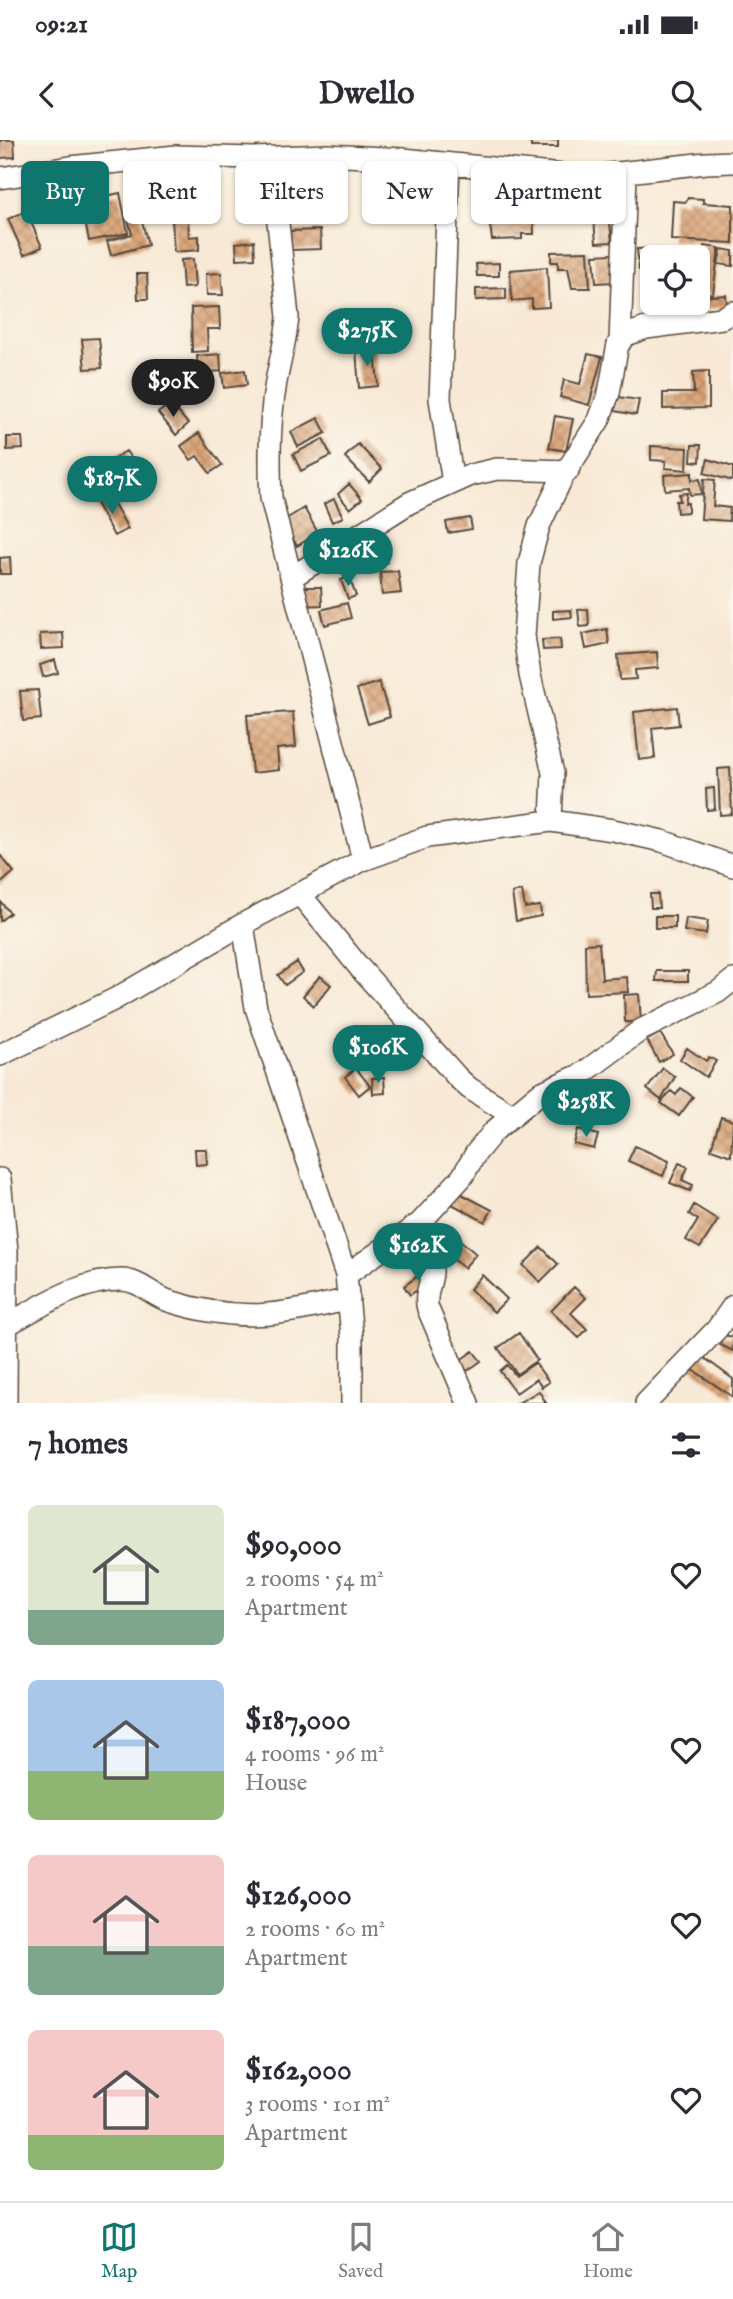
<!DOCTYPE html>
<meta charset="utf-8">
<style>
:root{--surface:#fff;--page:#f7f7f7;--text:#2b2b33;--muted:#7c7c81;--line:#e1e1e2;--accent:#0f766e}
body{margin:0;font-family:"IM FELL English",serif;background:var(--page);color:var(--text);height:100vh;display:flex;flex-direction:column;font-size:26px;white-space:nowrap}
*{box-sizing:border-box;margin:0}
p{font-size:23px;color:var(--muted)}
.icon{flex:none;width:38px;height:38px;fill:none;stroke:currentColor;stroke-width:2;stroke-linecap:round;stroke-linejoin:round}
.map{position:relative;height:1263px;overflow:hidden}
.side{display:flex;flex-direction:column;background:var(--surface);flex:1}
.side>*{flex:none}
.guide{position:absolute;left:21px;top:21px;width:691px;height:63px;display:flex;gap:14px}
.tools{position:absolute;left:640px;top:105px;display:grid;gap:14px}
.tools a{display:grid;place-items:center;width:70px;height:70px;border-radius:10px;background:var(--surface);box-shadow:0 2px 5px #0004;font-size:35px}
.price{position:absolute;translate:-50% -60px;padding:0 16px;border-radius:24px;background:var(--accent);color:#fff;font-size:23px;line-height:46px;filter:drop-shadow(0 2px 4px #0008)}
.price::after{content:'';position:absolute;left:50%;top:42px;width:21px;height:16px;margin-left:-10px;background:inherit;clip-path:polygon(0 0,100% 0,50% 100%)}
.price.active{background:#222;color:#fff}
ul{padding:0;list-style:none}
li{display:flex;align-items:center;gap:21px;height:175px;padding:0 28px}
li span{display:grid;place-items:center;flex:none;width:196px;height:140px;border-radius:10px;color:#555}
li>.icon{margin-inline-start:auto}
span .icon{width:84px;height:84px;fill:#fffc;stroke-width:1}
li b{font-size:30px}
h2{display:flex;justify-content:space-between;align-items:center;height:84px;padding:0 28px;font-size:30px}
.tag{padding:0 24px;border-radius:10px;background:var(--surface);box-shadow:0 2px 5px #0004;font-size:24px;line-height:63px}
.tag.active{background:var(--accent);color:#fff}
.status{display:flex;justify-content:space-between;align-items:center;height:49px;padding:0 35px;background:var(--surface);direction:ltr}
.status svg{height:19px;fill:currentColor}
header{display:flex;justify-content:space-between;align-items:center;height:91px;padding:0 28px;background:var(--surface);font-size:32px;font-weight:700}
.menu{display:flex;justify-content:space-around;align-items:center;height:98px;border-top:2px solid var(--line);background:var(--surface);font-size:19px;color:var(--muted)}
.menu a{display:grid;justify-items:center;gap:4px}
.menu .active{color:var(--accent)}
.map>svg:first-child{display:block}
.building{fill:url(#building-cross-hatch)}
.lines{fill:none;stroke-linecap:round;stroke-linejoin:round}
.minor-casing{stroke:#57473a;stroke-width:24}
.minor{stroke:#fff;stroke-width:21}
</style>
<div class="status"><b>09:21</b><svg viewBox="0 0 49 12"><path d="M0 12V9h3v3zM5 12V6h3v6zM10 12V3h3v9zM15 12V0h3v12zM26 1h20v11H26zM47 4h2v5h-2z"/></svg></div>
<header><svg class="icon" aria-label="back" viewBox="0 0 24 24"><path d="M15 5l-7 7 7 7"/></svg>Dwello<svg class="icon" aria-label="search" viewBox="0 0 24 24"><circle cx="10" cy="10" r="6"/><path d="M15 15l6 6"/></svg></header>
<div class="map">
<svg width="733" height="1263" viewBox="0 0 733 1263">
<defs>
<pattern id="building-cross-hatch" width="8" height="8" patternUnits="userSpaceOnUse" patternTransform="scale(1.75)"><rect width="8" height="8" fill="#d9a274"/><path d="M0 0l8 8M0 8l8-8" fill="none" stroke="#b1845f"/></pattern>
</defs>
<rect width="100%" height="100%" fill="#fbf7ec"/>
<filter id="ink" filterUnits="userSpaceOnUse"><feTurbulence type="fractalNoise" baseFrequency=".0143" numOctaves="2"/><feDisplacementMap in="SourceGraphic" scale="14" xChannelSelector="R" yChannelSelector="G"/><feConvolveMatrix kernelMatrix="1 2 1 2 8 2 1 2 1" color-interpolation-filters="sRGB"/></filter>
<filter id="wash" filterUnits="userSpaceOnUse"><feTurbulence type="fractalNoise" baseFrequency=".00686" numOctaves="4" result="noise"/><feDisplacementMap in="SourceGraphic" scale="28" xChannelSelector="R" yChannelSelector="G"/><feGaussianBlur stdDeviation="1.57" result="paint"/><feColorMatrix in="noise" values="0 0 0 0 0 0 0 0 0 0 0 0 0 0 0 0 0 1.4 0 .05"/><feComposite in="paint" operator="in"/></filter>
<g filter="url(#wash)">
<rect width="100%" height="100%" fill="#f8e9d6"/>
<g id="blocks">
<path class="building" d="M 0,0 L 14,0 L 15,17 L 0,18 Z
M 531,0 L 558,0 L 558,7 L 531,7 Z
M 514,45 L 536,45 L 536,59 L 533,59 L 534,94 L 522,94 L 522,99 L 492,100 L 489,77 L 521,76 L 521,59 L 514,59 Z
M 120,53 L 128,93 L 89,101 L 85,81 L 106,77 L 102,57 Z
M 688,58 L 703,59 L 703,63 L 733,65 L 733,103 L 671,100 L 673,61 L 686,62 Z
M 187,61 L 189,97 L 199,96 L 199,110 L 174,112 L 171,62 Z
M 608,65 L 612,102 L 596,103 L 593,67 Z
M 26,71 L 42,107 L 24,115 L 8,79 Z
M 140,73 L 148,105 L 111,115 L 107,101 L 132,94 L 127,76 Z
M 320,90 L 321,109 L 291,110 L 290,91 Z
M 254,101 L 255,118 L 237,119 L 236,103 Z
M 704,106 L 719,108 L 713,154 L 698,152 Z
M 657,108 L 658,117 L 653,117 L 653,129 L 639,130 L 637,109 Z
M 721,109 L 733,111 L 733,126 L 718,124 Z
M 588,111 L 590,148 L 572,148 L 568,128 L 558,128 L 558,122 L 551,122 L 551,112 Z
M 680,111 L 681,117 L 662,117 L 662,112 Z
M 612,114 L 614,142 L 596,143 L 594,115 Z
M 193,119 L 195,147 L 183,148 L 181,120 Z
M 499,123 L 499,136 L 477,136 L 476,124 Z
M 547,127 L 549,167 L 532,168 L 532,159 L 512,161 L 510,130 Z
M 221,133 L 223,155 L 207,155 L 206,134 Z
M 137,134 L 147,134 L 148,159 L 138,159 Z
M 506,148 L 506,159 L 476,160 L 476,149 Z
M 726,155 L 727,167 L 695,170 L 694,163 L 698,163 L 698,157 Z
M 219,167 L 220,189 L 207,189 L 208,211 L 192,212 L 191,168 Z
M 99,198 L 102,228 L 85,229 L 82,199 Z
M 375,209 L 378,246 L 359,248 L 356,210 Z
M 220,214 L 221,231 L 198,233 L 197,216 Z
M 588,214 L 602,217 L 589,265 L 560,257 L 564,240 L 580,244 Z
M 155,230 L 178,230 L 178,254 L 156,254 Z
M 245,230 L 247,245 L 224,248 L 222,233 Z
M 709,231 L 709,268 L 663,269 L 663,253 L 694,253 L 693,232 Z
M 618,257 L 639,260 L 636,275 L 615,271 Z
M 171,263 L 188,284 L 176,295 L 158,273 Z
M 555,276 L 573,279 L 566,311 L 549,308 Z
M 318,278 L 326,293 L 298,307 L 291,292 Z
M 199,293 L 222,325 L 210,333 L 197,316 L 191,320 L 181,306 Z
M 7,297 L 22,297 L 23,309 L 7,310 Z
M 323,299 L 331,316 L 301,331 L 293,314 Z
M 358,304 L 382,329 L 369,342 L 345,317 Z
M 692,305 L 701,305 L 700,322 L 691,321 Z
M 651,306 L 688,308 L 687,330 L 665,328 L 666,321 L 651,320 Z
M 126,311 L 131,318 L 119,327 L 113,319 Z
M 708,319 L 733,327 L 733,341 L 704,333 Z
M 150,331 L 152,343 L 137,345 L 135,333 Z
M 692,333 L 692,340 L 700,339 L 701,354 L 690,355 L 689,348 L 665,350 L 664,335 Z
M 704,339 L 715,340 L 713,366 L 730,368 L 729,381 L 701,379 Z
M 349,344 L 362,359 L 350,369 L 338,354 Z
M 687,353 L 685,363 L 688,363 L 688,372 L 677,373 L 676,361 L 680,361 L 679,354 Z
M 110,356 L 128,389 L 114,396 L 96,363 Z
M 334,359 L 343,377 L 332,382 L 324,364 Z
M 304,368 L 318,393 L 297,406 L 283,381 Z
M 470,378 L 472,389 L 448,393 L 446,382 Z
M 366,386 L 387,422 L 370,431 L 349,396 Z
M 10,417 L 11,434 L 0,434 L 0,418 Z
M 398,431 L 401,453 L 382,455 L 380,432 Z
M 349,437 L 356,456 L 348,459 L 341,440 Z
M 299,447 L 321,447 L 322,465 L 300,466 Z
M 347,463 L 351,478 L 325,485 L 321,470 Z
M 588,469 L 589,486 L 580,487 L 578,470 Z
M 571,470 L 572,477 L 553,479 L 553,471 Z
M 607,489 L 609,504 L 586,509 L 583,494 Z
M 63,493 L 64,508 L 41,509 L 40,494 Z
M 560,499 L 561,509 L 543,510 L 542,500 Z
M 657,512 L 658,528 L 635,530 L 636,539 L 620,540 L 618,515 Z
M 55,520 L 58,533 L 43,537 L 40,525 Z
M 379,542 L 390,577 L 368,584 L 357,549 Z
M 38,550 L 41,579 L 23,581 L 20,551 Z
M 677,567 L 679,585 L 652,588 L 655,618 L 639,620 L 634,572 Z
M 293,572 L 296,607 L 277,609 L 279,630 L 252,633 L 247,575 Z
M 730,628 L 732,674 L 720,675 L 718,629 Z
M 714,648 L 715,669 L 707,670 L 706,649 Z
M 0,715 L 14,732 L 0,744 Z
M 522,751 L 525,768 L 540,766 L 541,776 L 516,781 L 512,753 Z
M 650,754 L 658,754 L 659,768 L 651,768 Z
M 0,761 L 10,773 L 0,781 Z
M 655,776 L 675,776 L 675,788 L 655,788 Z
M 686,778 L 708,781 L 706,794 L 684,791 Z
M 599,803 L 602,839 L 627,837 L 628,852 L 586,854 L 585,804 Z
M 297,822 L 303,832 L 285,845 L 278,835 Z
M 657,831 L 688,831 L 688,841 L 656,841 Z
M 320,836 L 331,845 L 314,866 L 303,856 Z
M 639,854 L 641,882 L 625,882 L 624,855 Z
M 660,893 L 673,914 L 659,922 L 647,900 Z
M 687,908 L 706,921 L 709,917 L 716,921 L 706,937 L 680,919 Z
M 356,928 L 370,946 L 359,955 L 345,937 Z
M 663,928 L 675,937 L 661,960 L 647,949 Z
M 384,937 L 385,953 L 373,954 L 372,938 Z
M 681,948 L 693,957 L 679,976 L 661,963 L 671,951 L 676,955 Z
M 721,977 L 733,981 L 731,1016 L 711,1009 Z
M 578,989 L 598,995 L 594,1009 L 574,1004 Z
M 635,1006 L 669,1021 L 663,1036 L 628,1021 Z
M 195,1009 L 206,1009 L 207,1024 L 196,1025 Z
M 679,1023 L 688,1027 L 682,1040 L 693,1045 L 690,1051 L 670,1043 Z
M 456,1051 L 492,1070 L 485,1082 L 450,1063 Z
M 694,1065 L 718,1080 L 700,1108 L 686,1100 L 698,1080 L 689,1074 Z
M 447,1100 L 455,1106 L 460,1100 L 476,1114 L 464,1128 L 452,1118 L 447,1125 L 441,1120 L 440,1108 Z
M 541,1107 L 558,1124 L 540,1142 L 523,1125 Z
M 425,1131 L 431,1140 L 410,1155 L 404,1146 Z
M 482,1135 L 507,1159 L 494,1172 L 470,1149 Z
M 574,1147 L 586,1158 L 571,1173 L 587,1189 L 579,1198 L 551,1171 Z
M 519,1193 L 537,1220 L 517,1234 L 498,1208 Z
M 723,1195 L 733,1197 L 733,1211 L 720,1205 Z
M 473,1211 L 481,1221 L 467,1231 L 459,1221 Z
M 699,1214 L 733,1239 L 733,1257 L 689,1227 Z
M 535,1223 L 549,1242 L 542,1247 L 536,1239 L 516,1253 L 500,1231 L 507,1225 L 516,1236 Z
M 539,1251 L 546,1263 L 518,1263 Z"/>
</g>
</g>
<g filter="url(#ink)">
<use href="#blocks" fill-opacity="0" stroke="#57473a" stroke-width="2"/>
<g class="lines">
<g class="minor-casing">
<path id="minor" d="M 271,17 L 288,177 C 286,199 280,220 276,242 C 269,281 269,319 271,358 L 363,720
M 449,24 L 440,259 L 453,343
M 0,38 L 70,27 L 176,16 L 254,18 L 327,15 L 403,19 L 583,37 L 706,23 L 733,22
M 620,203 L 626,33
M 292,437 L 409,363 L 471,335 L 497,329 L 568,331
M 551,681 L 553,633 L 530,535 L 524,496 L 529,423 L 539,386 L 562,338 L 599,280 L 609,253 L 618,204 L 626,195 L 646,188 L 722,178 L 733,172
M 299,753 L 359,827 L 458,938 L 469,948 L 512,975
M 243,784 L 256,868 L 346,1135 L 352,1196 L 352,1263
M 0,915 L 115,859 L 243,784 L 363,720 L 427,697 L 551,681 L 613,690 L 662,701 L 733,726
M 0,1039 L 7,1111 L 6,1263
M 413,1087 C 417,1100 432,1121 432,1129 C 433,1143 423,1154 428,1169 L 468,1263
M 346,1135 L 420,1083 L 462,1037 L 476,1013 L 494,991 L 540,953 L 582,934 L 641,890 L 718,852 L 733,840
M 7,1185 C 41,1166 80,1140 121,1140 C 140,1140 152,1156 169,1161 C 238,1183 281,1176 349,1159
M 646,1263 L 717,1189 L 733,1166"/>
</g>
<use href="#minor" class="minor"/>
</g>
</g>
</svg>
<div class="tools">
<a><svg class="icon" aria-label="locate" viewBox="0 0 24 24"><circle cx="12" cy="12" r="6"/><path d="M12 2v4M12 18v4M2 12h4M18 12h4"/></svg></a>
</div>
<b class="price" style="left:367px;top:228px">$275K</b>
<b class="price active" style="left:173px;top:279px">$90K</b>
<b class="price" style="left:112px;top:376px">$187K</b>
<b class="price" style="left:348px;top:448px">$126K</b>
<b class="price" style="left:378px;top:945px">$106K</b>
<b class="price" style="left:586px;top:999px">$258K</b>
<b class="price" style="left:418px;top:1143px">$162K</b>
<div class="guide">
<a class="tag active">Buy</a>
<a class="tag">Rent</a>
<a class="tag">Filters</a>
<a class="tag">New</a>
<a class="tag">Apartment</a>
</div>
</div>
<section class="side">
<h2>7 homes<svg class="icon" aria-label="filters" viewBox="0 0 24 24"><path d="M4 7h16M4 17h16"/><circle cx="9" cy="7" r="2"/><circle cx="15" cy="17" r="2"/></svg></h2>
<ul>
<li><span style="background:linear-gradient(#dfe7d0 75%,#7fa58c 0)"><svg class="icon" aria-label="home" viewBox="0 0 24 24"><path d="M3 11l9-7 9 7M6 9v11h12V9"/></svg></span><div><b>$90,000</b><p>2 rooms · 54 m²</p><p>Apartment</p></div><svg class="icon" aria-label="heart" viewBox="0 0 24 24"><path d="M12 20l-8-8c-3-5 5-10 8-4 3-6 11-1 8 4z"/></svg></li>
<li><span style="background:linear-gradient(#a9c7e8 65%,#8fb573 0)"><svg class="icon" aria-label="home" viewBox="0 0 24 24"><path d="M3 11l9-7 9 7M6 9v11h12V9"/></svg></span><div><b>$187,000</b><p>4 rooms · 96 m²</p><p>House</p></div><svg class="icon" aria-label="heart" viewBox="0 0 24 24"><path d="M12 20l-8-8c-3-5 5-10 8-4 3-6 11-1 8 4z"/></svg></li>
<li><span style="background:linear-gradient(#f6c9c9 65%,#7fa58c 0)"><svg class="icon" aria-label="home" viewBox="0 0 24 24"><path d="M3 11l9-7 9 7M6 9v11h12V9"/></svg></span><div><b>$126,000</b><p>2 rooms · 60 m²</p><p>Apartment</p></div><svg class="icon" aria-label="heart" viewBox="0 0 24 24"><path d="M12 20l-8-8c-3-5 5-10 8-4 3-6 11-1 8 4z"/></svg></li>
<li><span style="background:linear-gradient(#f6c9c9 75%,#8fb573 0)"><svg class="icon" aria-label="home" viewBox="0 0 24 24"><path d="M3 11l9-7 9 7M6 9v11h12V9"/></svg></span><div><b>$162,000</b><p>3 rooms · 101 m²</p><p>Apartment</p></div><svg class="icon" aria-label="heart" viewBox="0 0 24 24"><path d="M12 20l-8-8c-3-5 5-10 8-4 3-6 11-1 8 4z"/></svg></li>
</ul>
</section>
<nav class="menu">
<a class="active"><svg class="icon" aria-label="map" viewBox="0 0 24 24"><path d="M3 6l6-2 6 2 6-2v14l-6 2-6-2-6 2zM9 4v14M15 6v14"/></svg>Map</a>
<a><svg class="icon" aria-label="saved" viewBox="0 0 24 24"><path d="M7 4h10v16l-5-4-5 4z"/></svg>Saved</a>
<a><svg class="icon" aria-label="home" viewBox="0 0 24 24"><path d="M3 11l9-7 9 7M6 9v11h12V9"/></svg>Home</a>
</nav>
